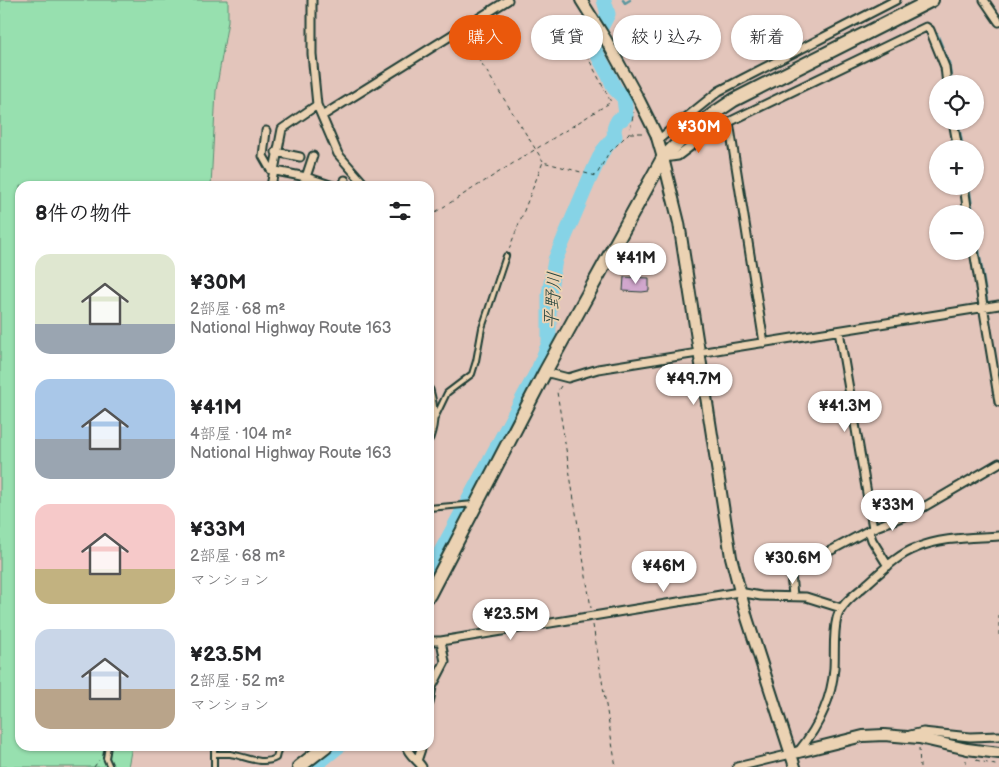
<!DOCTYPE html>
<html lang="ja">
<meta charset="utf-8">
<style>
:root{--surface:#fff;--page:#f6f6f6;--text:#202124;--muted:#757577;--accent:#ea580c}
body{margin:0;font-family:"Balsamiq Sans","Klee One",sans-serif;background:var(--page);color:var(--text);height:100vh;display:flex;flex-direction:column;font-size:19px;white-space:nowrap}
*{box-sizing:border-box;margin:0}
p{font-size:16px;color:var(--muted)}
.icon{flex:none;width:28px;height:28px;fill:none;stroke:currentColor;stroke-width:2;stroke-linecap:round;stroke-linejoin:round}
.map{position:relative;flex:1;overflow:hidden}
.details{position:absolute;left:15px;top:181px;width:419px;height:570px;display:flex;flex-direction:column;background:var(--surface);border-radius:15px;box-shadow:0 1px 4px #0004}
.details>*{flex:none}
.hud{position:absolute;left:449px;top:15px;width:475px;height:45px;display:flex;gap:10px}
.buttons{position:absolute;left:929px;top:75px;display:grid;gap:10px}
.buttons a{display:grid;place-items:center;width:55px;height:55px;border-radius:50%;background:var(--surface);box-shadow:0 1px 4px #0004;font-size:25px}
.price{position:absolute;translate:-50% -42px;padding:0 11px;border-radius:18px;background:#fff;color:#222;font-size:16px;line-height:32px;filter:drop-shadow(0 1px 2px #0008)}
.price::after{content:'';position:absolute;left:50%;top:30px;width:15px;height:11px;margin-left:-8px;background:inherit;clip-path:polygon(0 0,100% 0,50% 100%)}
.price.selected{background:var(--accent);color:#fff}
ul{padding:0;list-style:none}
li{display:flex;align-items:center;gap:15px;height:125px;padding:0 20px}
li span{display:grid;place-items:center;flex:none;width:140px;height:100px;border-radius:15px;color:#555}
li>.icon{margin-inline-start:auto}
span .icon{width:60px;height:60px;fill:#fffc;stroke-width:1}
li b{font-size:21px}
h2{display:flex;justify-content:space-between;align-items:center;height:60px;padding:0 20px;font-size:21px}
.chip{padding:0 18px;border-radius:22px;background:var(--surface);box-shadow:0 1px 4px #0004;font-size:18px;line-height:45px}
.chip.selected{background:var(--accent);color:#fff}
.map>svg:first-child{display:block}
.green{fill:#97e0af;stroke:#5b8e72}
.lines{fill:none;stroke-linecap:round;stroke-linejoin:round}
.stream{stroke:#5d979f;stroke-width:2.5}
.river{stroke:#86d3e6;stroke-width:15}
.building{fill:#d1a7cd;stroke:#1f3d34}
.lane-casing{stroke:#1f3d34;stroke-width:8}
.street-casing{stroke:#1f3d34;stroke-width:11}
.secondary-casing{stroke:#1f3d34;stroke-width:14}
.highway-casing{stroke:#1f3d34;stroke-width:16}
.path{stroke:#1f3d34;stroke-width:1;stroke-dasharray:4 4;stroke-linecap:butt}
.lane{stroke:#ebd2b3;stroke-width:4}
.street{stroke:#ebd2b3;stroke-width:7}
.secondary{stroke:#ebd2b3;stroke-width:10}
.highway{stroke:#ebd2b3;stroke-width:12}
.labels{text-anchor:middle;stroke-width:4;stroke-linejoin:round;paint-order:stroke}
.water-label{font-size:19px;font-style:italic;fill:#24443d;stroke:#ebd2b3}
</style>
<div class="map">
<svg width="999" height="767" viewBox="0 0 999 767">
<rect width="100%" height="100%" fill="#e3c5bb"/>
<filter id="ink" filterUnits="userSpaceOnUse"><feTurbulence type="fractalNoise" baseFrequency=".02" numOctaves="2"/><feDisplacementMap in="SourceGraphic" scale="10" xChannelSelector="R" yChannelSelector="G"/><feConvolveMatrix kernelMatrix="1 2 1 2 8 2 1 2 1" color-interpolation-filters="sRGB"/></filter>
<g filter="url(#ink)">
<path class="green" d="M 0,0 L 228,0 L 228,21 L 216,91 L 211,186 L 20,186 L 20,746 L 132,746 L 128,767 L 0,767 Z"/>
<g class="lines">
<path class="stream" d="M 623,0 L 625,3 L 630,0
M 937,34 L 949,63 L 952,84
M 958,121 L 963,149
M 969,186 L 973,214
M 975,225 L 987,301"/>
<path class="river" d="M 429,574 L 538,370 L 549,343 L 549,294 L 555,260 L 589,180 L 602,152 L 615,136 C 613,129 615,125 618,120 L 622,119 L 626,115 L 624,98 L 615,89 L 609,76 L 592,45 L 608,14 L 604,0
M 313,767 L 339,746"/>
</g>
<path class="building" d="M 624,277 L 649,278 L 649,291 L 642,292 L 623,291 Z"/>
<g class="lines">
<g class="lane-casing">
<path id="lane" d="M 435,418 L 447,393 L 472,374 L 476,361 L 482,328 L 506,256
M 429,508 L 474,504
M 108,746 L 106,758 L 110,767
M 214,754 C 219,754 224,754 230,754 C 245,756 262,766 276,758 L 279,746
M 214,767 L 214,746"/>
</g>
<g class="street-casing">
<path id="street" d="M 312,0 L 312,54 L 317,105 L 338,154 L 366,186
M 984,0 L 999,22
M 322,116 L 508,0
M 953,121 L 958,149
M 266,131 L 263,156 L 271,170 L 306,177 L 333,186
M 658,140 L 719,91 L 896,0
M 276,152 L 300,157
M 664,158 L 678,156 L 722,123 L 729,122
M 271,186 L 282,129 L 317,105
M 303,186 L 313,156
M 343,186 L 345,180
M 964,186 L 968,214
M 974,251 L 999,402
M 839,331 L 873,528
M 764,343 L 729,122 L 926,27 L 930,30 L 945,67 L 947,84
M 545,372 L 568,378 L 598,369 L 999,305
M 429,390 C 434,408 435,421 429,438
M 869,531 L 872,540 L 888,566
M 793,596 L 790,563 L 793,558 L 818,555 L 830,551 L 873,528 L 917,511 L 999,463
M 429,641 L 441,641 L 739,592 L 761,596 L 806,597 L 841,608
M 429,703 L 432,687 L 445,662 L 441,641
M 910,735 L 923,732 L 970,737 L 999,736
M 406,746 C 409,756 417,759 422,767
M 799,751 C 818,727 832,699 834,668 C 835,652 833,634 837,618 C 841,603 856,594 867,584 C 882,571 897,555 916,548 C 942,537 971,538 999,536
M 417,761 L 422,746
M 737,767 L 791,754"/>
</g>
<g class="secondary-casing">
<path id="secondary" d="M 581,0 L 606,40 L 639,100 L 656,134 L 663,158 L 679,223 L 731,557 L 747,618 L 795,767
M 791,754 L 863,736 L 884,735 L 919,738 L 967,749 L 999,753"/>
</g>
<g class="highway-casing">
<path id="highway" d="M 429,595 L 545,372 L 663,158 C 685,135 707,117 734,100 L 932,0
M 299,767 L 326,746"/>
</g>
<path class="path" d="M 465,37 L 543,161
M 630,133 L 644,133
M 429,216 L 611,102 L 583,48 L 584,40 L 588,29
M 509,249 L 543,162 L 596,176 L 608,154 L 629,133 L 634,112
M 561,386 L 557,392 L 591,608
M 999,615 L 999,637
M 593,625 L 616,767
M 919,748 L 920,767
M 966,760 L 966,767
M 976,760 L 999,766
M 94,767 L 99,760"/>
<use href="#lane" class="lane"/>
<use href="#street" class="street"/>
<use href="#secondary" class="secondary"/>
<use href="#highway" class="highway"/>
</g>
</g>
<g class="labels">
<g class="water-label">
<text transform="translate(552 300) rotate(-86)" y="7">平野川</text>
</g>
</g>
</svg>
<div class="buttons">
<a><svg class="icon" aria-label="locate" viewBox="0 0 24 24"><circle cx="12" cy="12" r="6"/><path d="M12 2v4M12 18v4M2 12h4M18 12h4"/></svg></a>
<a>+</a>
<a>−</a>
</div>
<b class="price selected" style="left:699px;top:154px">¥30M</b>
<b class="price" style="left:636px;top:285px">¥41M</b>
<b class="price" style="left:694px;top:406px">¥49.7M</b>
<b class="price" style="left:845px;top:433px">¥41.3M</b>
<b class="price" style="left:893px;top:532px">¥33M</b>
<b class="price" style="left:793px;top:585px">¥30.6M</b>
<b class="price" style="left:664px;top:593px">¥46M</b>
<b class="price" style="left:511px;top:641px">¥23.5M</b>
<div class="hud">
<a class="chip selected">購入</a>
<a class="chip">賃貸</a>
<a class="chip">絞り込み</a>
<a class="chip">新着</a>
</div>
<section class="details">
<h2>8件の物件<svg class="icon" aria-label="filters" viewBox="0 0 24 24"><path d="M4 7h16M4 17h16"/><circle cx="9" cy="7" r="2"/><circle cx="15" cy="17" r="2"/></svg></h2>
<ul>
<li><span style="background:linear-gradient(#dfe7d0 70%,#9aa5b1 0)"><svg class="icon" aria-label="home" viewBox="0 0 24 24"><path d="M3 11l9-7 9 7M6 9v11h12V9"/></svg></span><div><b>¥30M</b><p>2部屋 · 68 m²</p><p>National Highway Route 163</p></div></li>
<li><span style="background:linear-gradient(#a9c7e8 60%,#9aa5b1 0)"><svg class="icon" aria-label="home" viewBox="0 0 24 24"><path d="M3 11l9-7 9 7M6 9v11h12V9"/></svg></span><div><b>¥41M</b><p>4部屋 · 104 m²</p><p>National Highway Route 163</p></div></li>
<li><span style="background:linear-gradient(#f6c9c9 65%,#c2b280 0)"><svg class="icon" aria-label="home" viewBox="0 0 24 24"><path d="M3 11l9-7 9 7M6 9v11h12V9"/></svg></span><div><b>¥33M</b><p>2部屋 · 68 m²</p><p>マンション</p></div></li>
<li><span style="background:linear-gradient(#c9d6e8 60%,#b9a48a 0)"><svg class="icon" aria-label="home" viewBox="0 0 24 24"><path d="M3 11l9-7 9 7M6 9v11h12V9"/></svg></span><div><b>¥23.5M</b><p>2部屋 · 52 m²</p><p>マンション</p></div></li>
</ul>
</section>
</div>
